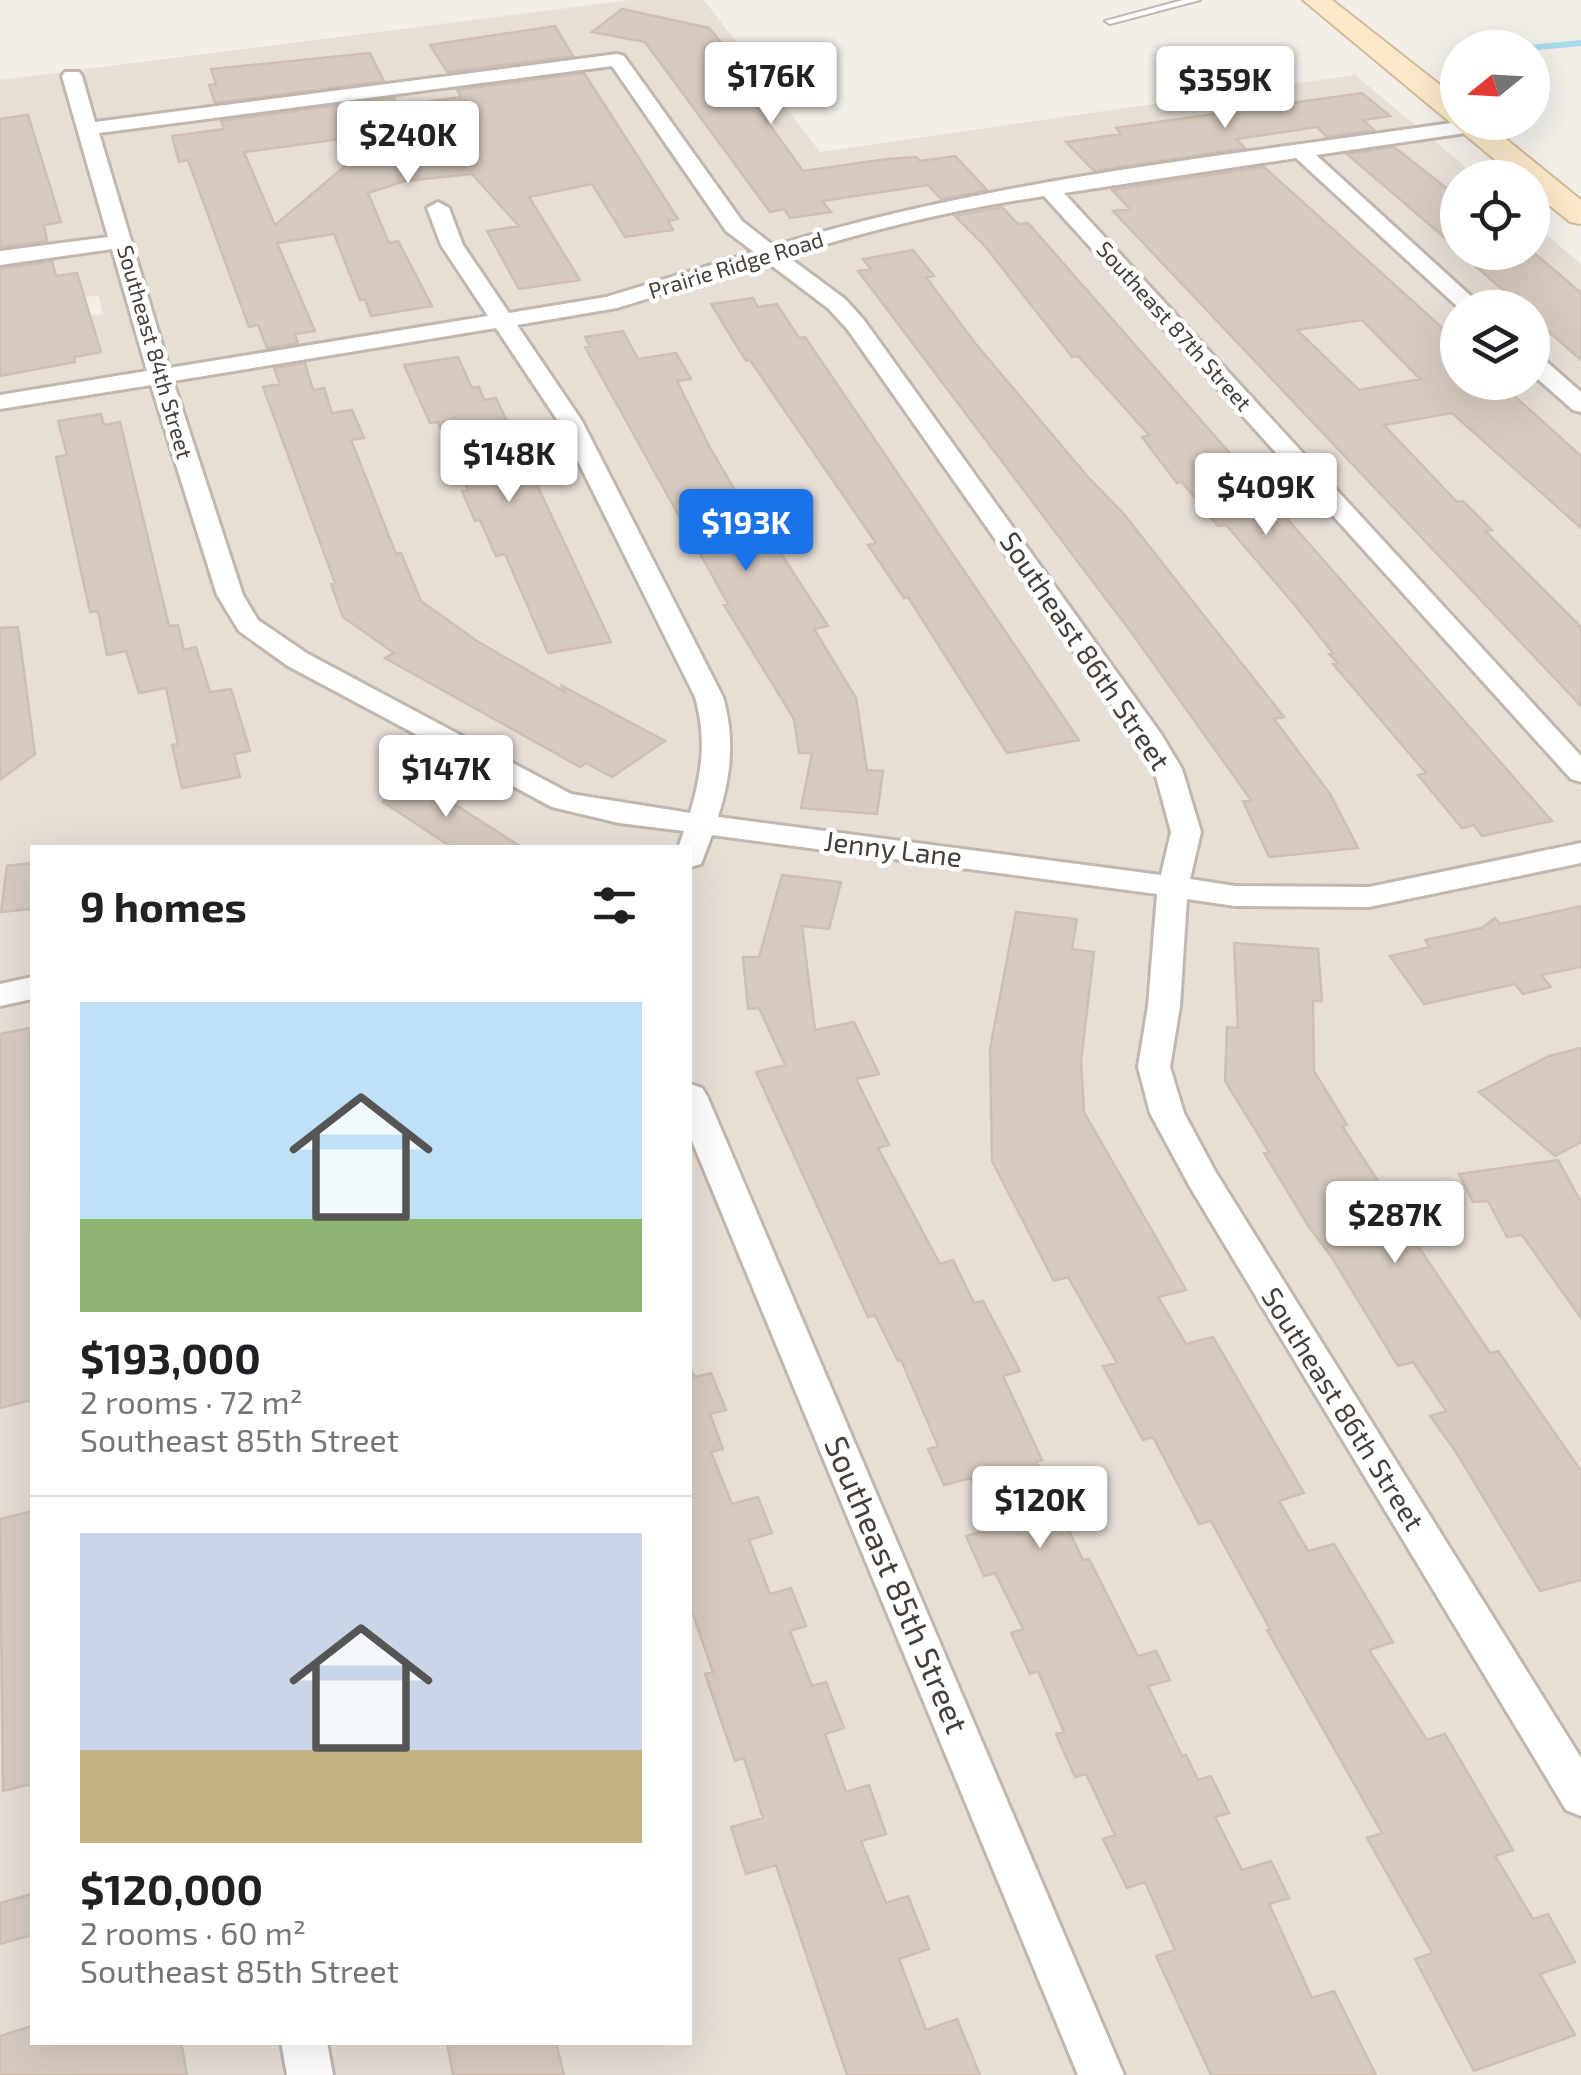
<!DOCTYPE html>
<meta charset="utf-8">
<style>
:root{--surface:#fff;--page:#f2f2f2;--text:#202124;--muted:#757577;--line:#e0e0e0;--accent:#1a73e8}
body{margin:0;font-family:"Exo 2",sans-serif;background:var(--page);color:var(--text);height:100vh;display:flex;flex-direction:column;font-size:38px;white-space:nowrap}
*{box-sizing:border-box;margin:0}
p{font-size:32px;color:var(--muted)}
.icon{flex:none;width:55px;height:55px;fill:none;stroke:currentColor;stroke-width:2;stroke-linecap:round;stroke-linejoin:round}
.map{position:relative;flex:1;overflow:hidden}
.drawer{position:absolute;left:30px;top:845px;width:662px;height:1200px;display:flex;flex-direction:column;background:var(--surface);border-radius:0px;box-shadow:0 10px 40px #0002}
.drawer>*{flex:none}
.needle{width:65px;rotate:252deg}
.buttons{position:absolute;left:1440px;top:30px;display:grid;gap:20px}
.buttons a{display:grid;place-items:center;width:110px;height:110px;border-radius:50%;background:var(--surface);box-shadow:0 10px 40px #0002;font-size:50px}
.price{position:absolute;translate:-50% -85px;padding:0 22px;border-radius:10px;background:#fff;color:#222;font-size:32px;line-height:65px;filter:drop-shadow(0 2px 5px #0008)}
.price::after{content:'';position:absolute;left:50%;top:60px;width:30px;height:22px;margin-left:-15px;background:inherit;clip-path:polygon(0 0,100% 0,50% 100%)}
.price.active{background:var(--accent);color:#fff}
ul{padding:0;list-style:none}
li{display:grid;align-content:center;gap:20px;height:530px;padding:0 50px}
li+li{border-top:2px solid var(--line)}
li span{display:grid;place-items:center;height:310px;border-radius:0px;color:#555}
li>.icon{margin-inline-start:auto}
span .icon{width:180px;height:180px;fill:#fffc;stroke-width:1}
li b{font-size:42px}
h2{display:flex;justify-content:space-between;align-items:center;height:120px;padding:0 50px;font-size:42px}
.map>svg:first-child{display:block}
.residential{fill:#e7dfd6;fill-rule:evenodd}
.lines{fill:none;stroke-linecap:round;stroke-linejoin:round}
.stream{stroke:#a8dbec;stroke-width:6}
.building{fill:#d7cbc1;stroke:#cebfb2;stroke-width:2.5;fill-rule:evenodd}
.lane-casing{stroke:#c1b7ae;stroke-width:4}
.street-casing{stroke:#c1b7ae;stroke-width:6}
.secondary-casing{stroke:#d0ba9a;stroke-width:4}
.lane{fill:#fff;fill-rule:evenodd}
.street{fill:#fff;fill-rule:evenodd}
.secondary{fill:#fbe8ca;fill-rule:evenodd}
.labels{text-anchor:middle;stroke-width:9;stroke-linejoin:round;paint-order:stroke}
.far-street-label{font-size:22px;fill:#463e37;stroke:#fff}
.street-label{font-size:28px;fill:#463e37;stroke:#fff}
.near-street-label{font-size:32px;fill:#463e37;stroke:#fff}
</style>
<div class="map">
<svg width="1581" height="2075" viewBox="0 0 1581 2075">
<rect width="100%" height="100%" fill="#f3eee8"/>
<path class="residential" d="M 631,0 L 704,0 L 820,152 L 1355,75 L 1478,177 L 1458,178 L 1458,252 L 1532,252 L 1533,223 L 1581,264 L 1581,2075 L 0,2075 L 0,329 L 103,314 L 98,295 L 0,308 L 0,80 ZM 1458,308 L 1532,308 L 1532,382 L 1458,382 ZM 32,848 L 690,848 L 690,2042 L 32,2042 Z"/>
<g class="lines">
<path class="stream" d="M 1528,48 L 1581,43"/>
</g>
<path class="building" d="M 622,9 L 709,28 L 737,62 L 729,63 L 734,69 L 730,70 L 803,171 L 887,159 L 916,157 L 920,161 L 955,156 L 987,190 L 941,199 L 928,185 L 822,201 L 831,212 L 790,218 L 784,209 L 770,212 L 645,42 L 592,32 Z
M 555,26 L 573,56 L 447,72 L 430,45 Z
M 370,53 L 384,81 L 215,103 L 209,85 L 216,84 L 211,69 Z
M 584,73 L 678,219 L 668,221 L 673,230 L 625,237 L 592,184 L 529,197 L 580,280 L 519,289 L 487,231 L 519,226 L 472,174 L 405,181 L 368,193 L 389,243 L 398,241 L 432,306 L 371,316 L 365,299 L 360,300 L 334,234 L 277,243 L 315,331 L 295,334 L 298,343 L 267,348 L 258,325 L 249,327 L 188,160 L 179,162 L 172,136 L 224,129 L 221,121 L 394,98 L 403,116 L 419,103 L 461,97 L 457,90 ZM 384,133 L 299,205 L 275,225 L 244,152 Z
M 1362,93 L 1390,116 L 1363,120 L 1374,130 L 1327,137 L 1317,127 L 1236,139 L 1245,148 L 1094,171 L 1066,142 L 1121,134 L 1116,128 Z
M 28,115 L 61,222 L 44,225 L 47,241 L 0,247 L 0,119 Z
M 1394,147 L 1458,197 L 1458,249 L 1347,154 Z
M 1264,167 L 1458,342 L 1458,382 L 1499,382 L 1581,456 L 1581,528 L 1452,413 L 1384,425 L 1457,502 L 1463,501 L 1492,530 L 1485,531 L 1581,627 L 1581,706 L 1113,211 L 1130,209 L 1112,190 ZM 1362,320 L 1420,379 L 1359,390 L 1297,330 Z
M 1002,207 L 1018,224 L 1028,223 L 1552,821 L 1482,836 L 1474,825 L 1462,828 L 1418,775 L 1426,773 L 1333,664 L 1338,663 L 1329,654 L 1333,653 L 1294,604 L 1226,525 L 1218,526 L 1182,482 L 1177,483 L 1142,437 L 1149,435 L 1078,356 L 1072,357 L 984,245 L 955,216 Z
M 913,250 L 934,276 L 926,277 L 975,343 L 1088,477 L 1123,513 L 1284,717 L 1274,719 L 1330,794 L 1358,848 L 1269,857 L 1243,801 L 1251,800 L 1131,632 L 858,271 L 871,269 L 863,259 Z
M 1532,251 L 1581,293 L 1581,360 L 1532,317 L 1532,308 L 1524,308 L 1459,252 L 1528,252 L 1532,256 Z
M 52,261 L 56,276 L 77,273 L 101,352 L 74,357 L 75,362 L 0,376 L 0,269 Z
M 753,298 L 758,307 L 777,304 L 799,338 L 805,337 L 1079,740 L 1007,753 L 908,597 L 904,598 L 868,545 L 876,543 L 750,360 L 746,361 L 711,304 Z
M 623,331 L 638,359 L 676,353 L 691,379 L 677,381 L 709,446 L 758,530 L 765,529 L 828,626 L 814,629 L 856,698 L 867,770 L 883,771 L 877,814 L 801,808 L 812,753 L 799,753 L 794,719 L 724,605 L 728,604 L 585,347 L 590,346 L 585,337 Z
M 458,357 L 472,388 L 479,387 L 484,400 L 496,398 L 611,642 L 548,653 L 505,554 L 496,556 L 480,520 L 475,521 L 462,491 L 468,490 L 438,422 L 430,423 L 404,365 Z
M 305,363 L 313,390 L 324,388 L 332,413 L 352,410 L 364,438 L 351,440 L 396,554 L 401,553 L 421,601 L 477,641 L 565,692 L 562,686 L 665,741 L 612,777 L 586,763 L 580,767 L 385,658 L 394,653 L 343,617 L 331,584 L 335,583 L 263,387 L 280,384 L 274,368 Z
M 101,414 L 104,425 L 120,422 L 169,626 L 178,625 L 184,650 L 196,647 L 210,692 L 231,689 L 250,751 L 234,754 L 240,777 L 182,788 L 172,745 L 178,744 L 166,688 L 139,693 L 126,651 L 107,655 L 98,611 L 90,612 L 56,457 L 67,455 L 58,421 Z
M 18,627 L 35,754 L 0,780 L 0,628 Z
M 418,781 L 523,848 L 453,848 L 383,802 Z
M 32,863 L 32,909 L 1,912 L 7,866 Z
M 782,875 L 841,882 L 829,929 L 802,926 L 815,1030 L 854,1022 L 879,1074 L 856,1079 L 889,1145 L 878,1148 L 940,1264 L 953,1260 L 974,1303 L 983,1301 L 1020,1371 L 1003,1376 L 1042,1460 L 1036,1461 L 1083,1560 L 1089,1559 L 1138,1656 L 1156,1651 L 1170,1680 L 1148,1686 L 1182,1756 L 1186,1755 L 1198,1780 L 1211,1776 L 1229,1813 L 1215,1817 L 1242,1870 L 1271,1861 L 1289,1898 L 1269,1904 L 1312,1998 L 1334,1991 L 1376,2075 L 1211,2075 L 1156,1956 L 1175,1950 L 1145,1882 L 1127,1888 L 1103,1839 L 1115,1835 L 1086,1774 L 1075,1777 L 1056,1734 L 1064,1732 L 1038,1671 L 1030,1674 L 1011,1633 L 1023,1629 L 995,1573 L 984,1576 L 966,1536 L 994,1528 L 971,1478 L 944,1485 L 928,1449 L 938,1446 L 901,1360 L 898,1361 L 875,1315 L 868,1317 L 756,1072 L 785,1065 L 759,1008 L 748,1009 L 743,957 L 759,957 Z
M 1581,906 L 1581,967 L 1541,975 L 1551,987 L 1523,994 L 1515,984 L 1424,1004 L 1390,956 L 1430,947 L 1425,940 L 1482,928 L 1495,918 L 1500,924 Z
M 1016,912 L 1077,919 L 1072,949 L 1094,952 L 1081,1061 L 1084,1112 L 1186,1290 L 1158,1297 L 1186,1344 L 1213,1337 L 1304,1493 L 1279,1501 L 1308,1551 L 1334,1544 L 1393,1642 L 1369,1650 L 1427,1740 L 1445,1734 L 1513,1850 L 1495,1856 L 1533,1919 L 1548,1914 L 1575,1962 L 1540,1974 L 1575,2035 L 1474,2071 L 1415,1959 L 1432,1953 L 1367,1838 L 1382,1833 L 1267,1630 L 1270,1629 L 1211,1521 L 1199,1524 L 1153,1437 L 1143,1440 L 1103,1366 L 1117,1363 L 1068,1277 L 1054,1281 L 992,1161 L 990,1049 Z
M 1234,943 L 1318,949 L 1322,1001 L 1313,1001 L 1314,1071 L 1347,1125 L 1342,1126 L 1388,1196 L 1385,1197 L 1490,1353 L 1498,1351 L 1581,1471 L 1581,1580 L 1540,1591 L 1456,1452 L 1430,1416 L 1446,1411 L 1413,1362 L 1398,1366 L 1331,1256 L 1309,1227 L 1264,1153 L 1269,1152 L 1225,1081 L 1227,1027 L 1238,1028 Z
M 30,1028 L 32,1400 L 0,1408 L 0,1034 Z
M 1581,1048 L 1581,1142 L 1555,1156 L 1479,1092 L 1549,1056 Z
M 1558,1160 L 1581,1202 L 1581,1318 L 1522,1235 L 1507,1237 L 1488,1201 L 1473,1202 L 1459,1174 Z
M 690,1369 L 695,1377 L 711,1373 L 726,1410 L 710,1414 L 723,1449 L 711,1452 L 732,1504 L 758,1497 L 772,1533 L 749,1540 L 770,1594 L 791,1588 L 806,1626 L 790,1631 L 812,1686 L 826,1682 L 844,1728 L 825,1734 L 846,1792 L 869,1785 L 886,1834 L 861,1841 L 886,1903 L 908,1896 L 929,1949 L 899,1959 L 926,2030 L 957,2019 L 980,2075 L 847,2075 L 776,1865 L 746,1874 L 731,1827 L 763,1818 L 744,1758 L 735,1761 L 705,1674 L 713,1672 L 690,1606 Z
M 32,1511 L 32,1784 L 3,1791 L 0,1519 Z
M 32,1894 L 32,1935 L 0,1944 L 0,1903 Z
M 32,2026 L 32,2042 L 181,2042 L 187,2075 L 0,2075 L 0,2036 Z
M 447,2042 L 556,2042 L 564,2075 L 453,2075 Z"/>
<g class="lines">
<g class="lane-casing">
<path id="lane" d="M 1183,0 L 1200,0 L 1110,24 L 1105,21 Z"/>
</g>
<g class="street-casing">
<path id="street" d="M 617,54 L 624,56 L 742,221 L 774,246 C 996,178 1228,156 1458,122 L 1480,122 L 1482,126 L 1472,132 L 1316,155 L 1484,308 L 1459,308 L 1296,158 L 1064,193 L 1581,756 L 1581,782 L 1571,779 L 1044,196 C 956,209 872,229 787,256 L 845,299 L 864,320 L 1161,734 L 1182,769 L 1201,832 L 1190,879 L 1235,886 L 1369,887 L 1581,843 L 1581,863 L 1369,907 L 1235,906 L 1187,899 L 1180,1006 L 1170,1067 L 1184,1113 L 1215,1171 L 1581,1758 L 1581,1816 L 1566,1810 L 1190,1187 L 1150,1113 L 1138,1067 L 1148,1006 L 1157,894 L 712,835 L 701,864 L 690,867 L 690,848 L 678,848 L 684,831 L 619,823 L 552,807 L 288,666 L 239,631 L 217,595 L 151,385 L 0,409 L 0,395 L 147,371 L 112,249 L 0,265 L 0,251 L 108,237 L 62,76 L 65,72 L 79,72 L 82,76 L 95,122 ZM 612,66 L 726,231 L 754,252 L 606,297 L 509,313 L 463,245 L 449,208 L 438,202 L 427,208 L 441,245 L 488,316 L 169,368 L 99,133 ZM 767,262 L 829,309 L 848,330 L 1133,735 L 1154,769 L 1171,832 L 1161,875 L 718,817 C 731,775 735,739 723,697 L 582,421 L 517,325 L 617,308 ZM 496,328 L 558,421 L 695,697 C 707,738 702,773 690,813 L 571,794 L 308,654 L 258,620 L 243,595 L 173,381 Z
M 1532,354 L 1540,356 L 1581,392 L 1581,412 L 1573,410 L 1532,374 Z
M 32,977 L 32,999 L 0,1006 L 0,984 Z
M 690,1084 L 702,1088 L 707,1096 L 1124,2075 L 1078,2075 L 690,1136 Z
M 281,2042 L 327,2042 L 333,2075 L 287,2075 Z"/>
</g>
<g class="secondary-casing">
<path id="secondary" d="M 1303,0 L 1332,0 L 1458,99 L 1458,122 L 1485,122 L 1581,200 L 1581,224 L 1570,222 L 1532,191 L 1532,178 L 1517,178 Z"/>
</g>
<use href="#lane" class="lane"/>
<use href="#street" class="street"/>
<use href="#secondary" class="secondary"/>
</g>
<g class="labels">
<g class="far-street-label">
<text transform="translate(736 265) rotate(-17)" y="8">Prairie Ridge Road</text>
<text transform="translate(1174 326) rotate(48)" y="8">Southeast 87th Street</text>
<text transform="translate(155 352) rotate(74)" y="8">Southeast 84th Street</text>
</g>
<g class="street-label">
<text transform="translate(1085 651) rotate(56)" y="10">Southeast 86th Street</text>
<text transform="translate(893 849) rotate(7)" y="10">Jenny Lane</text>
<text transform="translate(1343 1409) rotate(58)" y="10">Southeast 86th Street</text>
</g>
<g class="near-street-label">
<text transform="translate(896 1585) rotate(67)" y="11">Southeast 85th Street</text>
</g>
</g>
</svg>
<div class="buttons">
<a><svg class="needle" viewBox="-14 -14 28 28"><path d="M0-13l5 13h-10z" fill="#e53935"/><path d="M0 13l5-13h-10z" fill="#757577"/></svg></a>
<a><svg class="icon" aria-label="locate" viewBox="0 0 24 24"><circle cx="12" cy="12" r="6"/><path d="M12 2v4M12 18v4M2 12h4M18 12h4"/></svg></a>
<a><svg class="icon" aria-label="layers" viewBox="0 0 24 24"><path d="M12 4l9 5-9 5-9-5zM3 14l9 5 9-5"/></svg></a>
</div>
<b class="price" style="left:771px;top:127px">$176K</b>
<b class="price" style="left:1225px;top:131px">$359K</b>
<b class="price" style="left:408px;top:186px">$240K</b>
<b class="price" style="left:509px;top:505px">$148K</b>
<b class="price" style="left:1266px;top:538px">$409K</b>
<b class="price active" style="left:746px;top:574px">$193K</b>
<b class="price" style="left:446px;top:820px">$147K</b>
<b class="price" style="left:1395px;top:1266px">$287K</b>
<b class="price" style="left:1040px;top:1551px">$120K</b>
<section class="drawer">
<h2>9 homes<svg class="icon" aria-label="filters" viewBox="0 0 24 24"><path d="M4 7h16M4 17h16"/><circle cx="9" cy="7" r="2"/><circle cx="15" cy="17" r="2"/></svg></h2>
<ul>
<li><span style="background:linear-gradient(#bfe0f5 70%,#8fb573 0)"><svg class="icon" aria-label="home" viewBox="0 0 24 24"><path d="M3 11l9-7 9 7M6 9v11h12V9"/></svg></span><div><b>$193,000</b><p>2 rooms · 72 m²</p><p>Southeast 85th Street</p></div></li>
<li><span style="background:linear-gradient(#c9d6e8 70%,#c2b280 0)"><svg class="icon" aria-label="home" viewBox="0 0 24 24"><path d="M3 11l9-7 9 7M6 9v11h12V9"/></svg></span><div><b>$120,000</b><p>2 rooms · 60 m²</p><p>Southeast 85th Street</p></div></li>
</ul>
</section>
</div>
